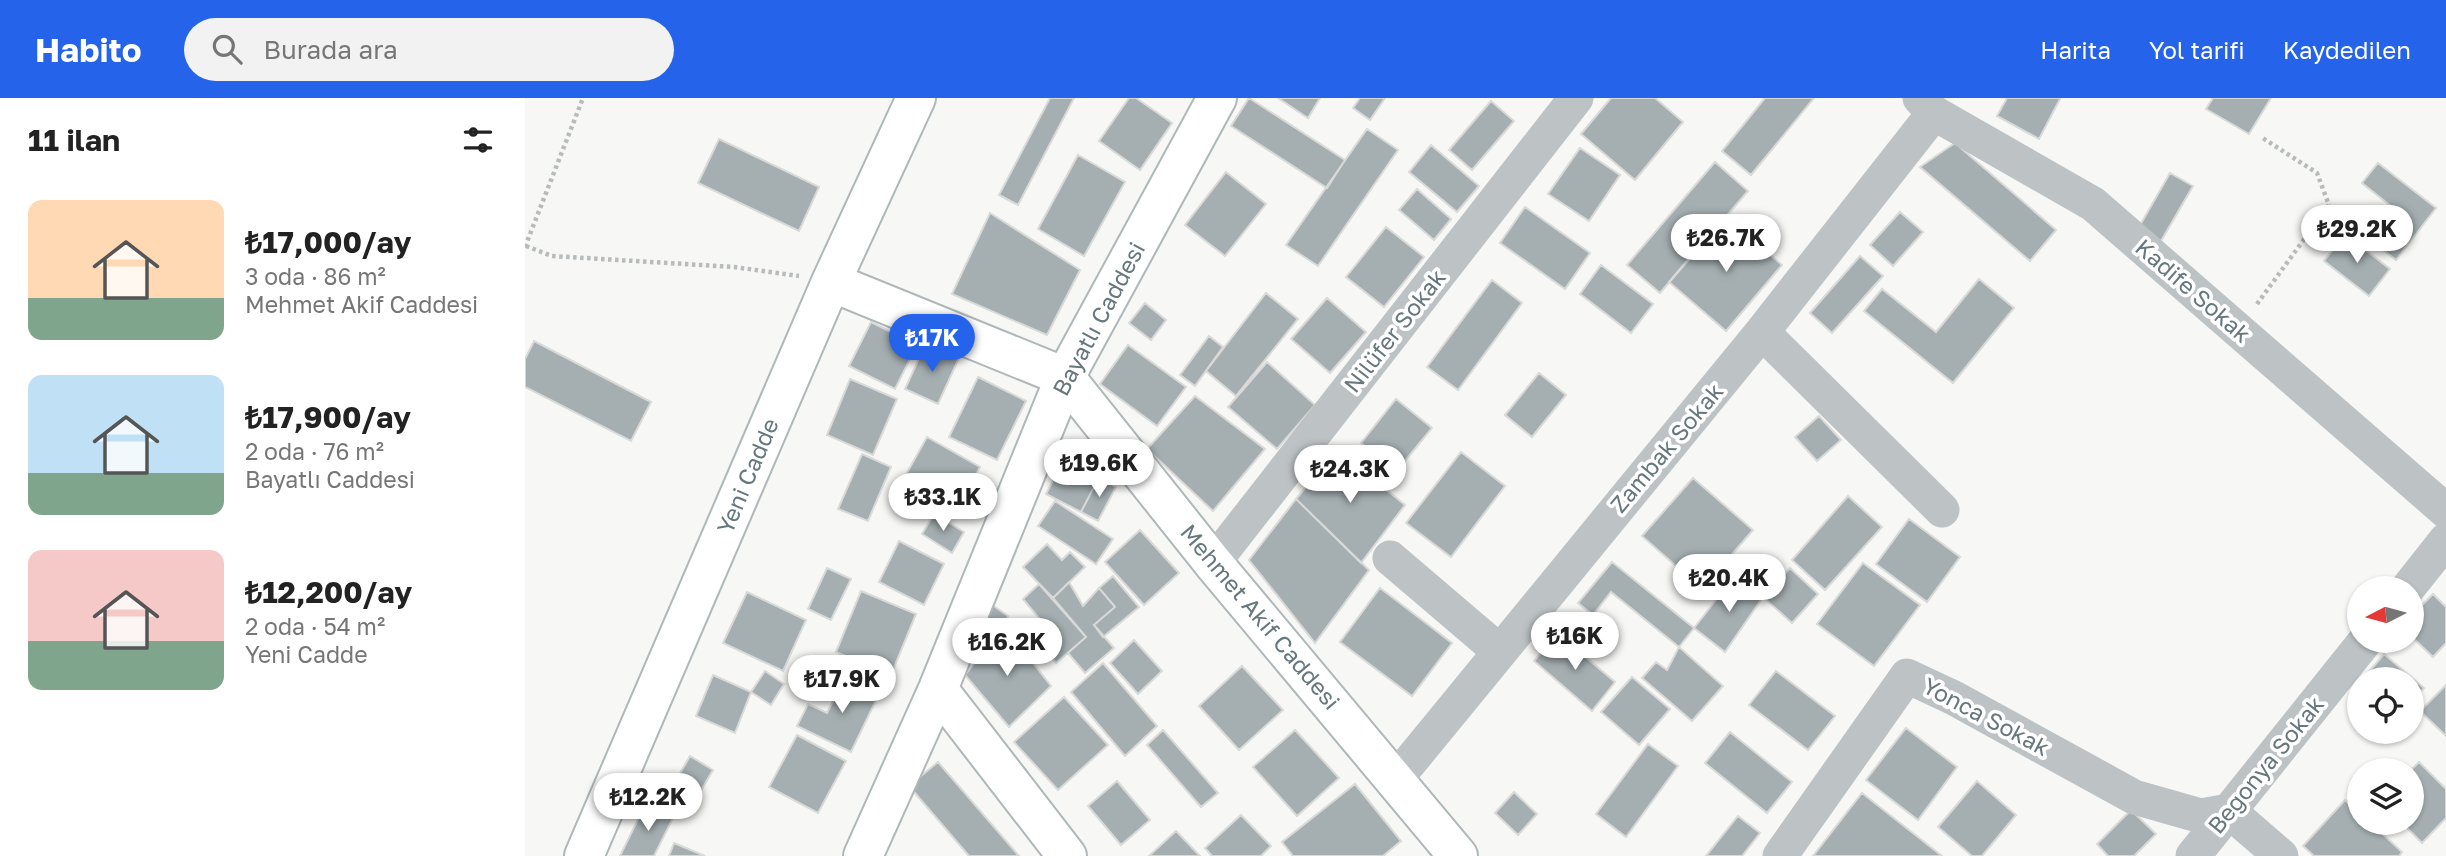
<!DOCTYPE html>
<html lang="tr">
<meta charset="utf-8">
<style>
:root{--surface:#fff;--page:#f2f2f2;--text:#222;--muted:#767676;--accent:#2563eb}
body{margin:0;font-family:"Golos Text",sans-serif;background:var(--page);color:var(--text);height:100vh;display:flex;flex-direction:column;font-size:26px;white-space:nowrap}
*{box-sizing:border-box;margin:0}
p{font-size:23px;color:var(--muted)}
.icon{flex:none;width:38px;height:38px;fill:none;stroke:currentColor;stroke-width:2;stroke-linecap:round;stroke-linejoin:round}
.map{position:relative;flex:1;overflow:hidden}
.panel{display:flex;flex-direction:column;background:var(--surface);width:525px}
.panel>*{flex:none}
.needle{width:46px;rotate:264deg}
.fabs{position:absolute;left:1822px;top:478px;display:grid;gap:14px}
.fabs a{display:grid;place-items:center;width:77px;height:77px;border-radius:50%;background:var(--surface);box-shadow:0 2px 5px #0004;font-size:35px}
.price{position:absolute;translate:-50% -60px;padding:0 16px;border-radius:24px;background:#fff;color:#222;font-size:23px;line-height:46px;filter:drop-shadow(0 2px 4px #0008)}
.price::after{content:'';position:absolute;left:50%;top:42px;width:21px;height:16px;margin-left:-10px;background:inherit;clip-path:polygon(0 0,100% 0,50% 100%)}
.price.active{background:var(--accent);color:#fff}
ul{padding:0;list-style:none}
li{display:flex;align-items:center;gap:21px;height:175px;padding:0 28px}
li span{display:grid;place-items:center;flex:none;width:196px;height:140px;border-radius:14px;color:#555}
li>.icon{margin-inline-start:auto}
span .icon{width:84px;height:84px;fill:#fffc;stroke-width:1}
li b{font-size:30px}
h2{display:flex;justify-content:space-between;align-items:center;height:84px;padding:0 28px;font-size:30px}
header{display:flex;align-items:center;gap:42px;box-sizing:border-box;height:98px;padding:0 35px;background:var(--accent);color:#fff}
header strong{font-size:33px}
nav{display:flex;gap:38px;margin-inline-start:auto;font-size:24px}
.search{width:490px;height:63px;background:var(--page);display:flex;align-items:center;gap:18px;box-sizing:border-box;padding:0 24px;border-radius:38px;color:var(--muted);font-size:26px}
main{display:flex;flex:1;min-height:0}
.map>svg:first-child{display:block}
.building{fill:#a5afb1;stroke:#d9d9d8;stroke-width:2}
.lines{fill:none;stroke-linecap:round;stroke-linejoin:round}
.secondary-casing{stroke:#afb7b9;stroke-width:42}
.path{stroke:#b7bbbc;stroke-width:4.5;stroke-dasharray:3.5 3.5;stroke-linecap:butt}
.street{stroke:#bdc2c4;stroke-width:35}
.secondary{stroke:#fff;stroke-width:38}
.labels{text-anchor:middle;stroke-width:7;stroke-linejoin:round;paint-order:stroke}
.street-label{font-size:23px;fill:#66787c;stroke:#fff}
</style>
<header>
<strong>Habito</strong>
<div class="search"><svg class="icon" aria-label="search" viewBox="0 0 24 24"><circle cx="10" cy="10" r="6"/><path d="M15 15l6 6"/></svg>Burada ara</div>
<nav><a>Harita</a><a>Yol tarifi</a><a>Kaydedilen</a></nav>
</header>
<main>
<section class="panel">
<h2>11 ilan<svg class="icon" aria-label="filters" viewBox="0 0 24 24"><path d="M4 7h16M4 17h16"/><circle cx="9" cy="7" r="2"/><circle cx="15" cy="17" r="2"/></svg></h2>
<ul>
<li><span style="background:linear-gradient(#ffd9b3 70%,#7fa58c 0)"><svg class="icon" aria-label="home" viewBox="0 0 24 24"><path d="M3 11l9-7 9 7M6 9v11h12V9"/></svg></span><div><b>₺17,000/ay</b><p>3 oda · 86 m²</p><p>Mehmet Akif Caddesi</p></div></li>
<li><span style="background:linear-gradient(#bfe0f5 70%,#7fa58c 0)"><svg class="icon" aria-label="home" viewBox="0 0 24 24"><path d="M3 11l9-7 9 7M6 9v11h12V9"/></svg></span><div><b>₺17,900/ay</b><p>2 oda · 76 m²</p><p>Bayatlı Caddesi</p></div></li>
<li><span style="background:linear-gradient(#f6c9c9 65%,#7fa58c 0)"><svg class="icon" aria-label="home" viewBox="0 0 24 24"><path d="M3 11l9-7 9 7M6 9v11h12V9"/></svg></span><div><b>₺12,200/ay</b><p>2 oda · 54 m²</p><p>Yeni Cadde</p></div></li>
</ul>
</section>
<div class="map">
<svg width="1921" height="758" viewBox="0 0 1921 758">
<rect width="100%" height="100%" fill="#f7f7f5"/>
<path class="building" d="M 525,0 L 549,0 L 493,107 L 474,97 Z
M 604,0 L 611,0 L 647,25 L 615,72 L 574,43 Z
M 724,0 L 820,62 L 802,90 L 706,28 Z
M 753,0 L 795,0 L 783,20 Z
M 835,0 L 860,0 L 845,22 L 828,10 Z
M 1086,0 L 1130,0 L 1158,24 L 1110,82 L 1056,36 Z
M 1240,0 L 1289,0 L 1226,77 L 1197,53 Z
M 1482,0 L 1534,0 L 1535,1 L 1514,41 L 1472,18 Z
M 1688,0 L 1746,0 L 1724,36 L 1681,11 Z
M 966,3 L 989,23 L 947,72 L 924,52 Z
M 842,31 L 873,52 L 793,168 L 761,147 Z
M 194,41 L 294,89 L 274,133 L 173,85 Z
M 1430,45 L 1531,132 L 1505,163 L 1395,69 Z
M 906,47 L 954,88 L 932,114 L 884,74 Z
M 1055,50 L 1095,77 L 1064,123 L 1023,96 Z
M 553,57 L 600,84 L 559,158 L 513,131 Z
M 1190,64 L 1223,93 L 1135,195 L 1102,167 Z
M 1853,65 L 1911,110 L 1871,162 L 1853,148 L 1877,117 L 1837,85 Z
M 701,74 L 741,106 L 700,158 L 660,127 Z
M 1645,75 L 1668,88 L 1636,143 L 1614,129 Z
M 892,91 L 926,121 L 909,142 L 874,112 Z
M 1000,109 L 1065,155 L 1040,191 L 975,145 Z
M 1375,114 L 1398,134 L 1368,168 L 1345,147 Z
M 465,115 L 555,172 L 522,237 L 427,196 Z
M 1200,118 L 1257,167 L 1201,233 L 1144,184 Z
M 861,129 L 899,159 L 859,209 L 821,179 Z
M 1820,136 L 1865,171 L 1844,198 L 1799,163 Z
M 1335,158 L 1358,178 L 1307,235 L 1285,215 Z
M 1076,167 L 1128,206 L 1106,235 L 1055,196 Z
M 1454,181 L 1489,210 L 1428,285 L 1339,213 L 1357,191 L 1411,234 Z
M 967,182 L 997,205 L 933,292 L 902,269 Z
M 741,195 L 773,221 L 711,298 L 681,273 Z
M 802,200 L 841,234 L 805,275 L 766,241 Z
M 620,205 L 641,222 L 626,242 L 604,225 Z
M 346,224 L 392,247 L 370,291 L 324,268 Z
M 684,238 L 698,249 L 670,288 L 655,277 Z
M 9,243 L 126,304 L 106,343 L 0,289 L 0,261 Z
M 401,245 L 434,260 L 413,306 L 380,291 Z
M 603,247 L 661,289 L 632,328 L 575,286 Z
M 742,264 L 790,307 L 752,351 L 703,309 Z
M 1014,275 L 1041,297 L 1007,339 L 980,317 Z
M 453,279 L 501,303 L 472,362 L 424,339 Z
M 325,281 L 372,301 L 348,357 L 302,337 Z
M 670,298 L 740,351 L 688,413 L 622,351 Z
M 871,301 L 907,330 L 871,374 L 836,345 Z
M 1294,318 L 1316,342 L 1292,363 L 1270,339 Z
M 402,339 L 455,369 L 428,419 L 374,389 Z
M 812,352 L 880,407 L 836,465 L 771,401 Z
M 936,354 L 980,388 L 926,459 L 881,425 Z
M 337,356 L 366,369 L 343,423 L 313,411 Z
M 539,361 L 574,379 L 556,414 L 521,396 Z
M 574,379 L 591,389 L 573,423 L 556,414 Z
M 1168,380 L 1228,432 L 1177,491 L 1117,438 Z
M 1323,398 L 1357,429 L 1300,492 L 1267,462 Z
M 771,401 L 844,472 L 790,545 L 724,462 Z
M 530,403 L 588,441 L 571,466 L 513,428 Z
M 409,416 L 439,434 L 427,455 L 397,436 Z
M 1384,421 L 1435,459 L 1402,504 L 1351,466 Z
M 615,432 L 654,475 L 619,507 L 580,464 Z
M 374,443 L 419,466 L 399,507 L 354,484 Z
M 522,446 L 537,462 L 545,454 L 560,469 L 528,500 L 498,469 Z
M 1087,464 L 1169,530 L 1154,549 L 1086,494 L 1068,517 L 1053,505 Z
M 1338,465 L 1395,507 L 1349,568 L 1292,526 Z
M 302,470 L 326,481 L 306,522 L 283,511 Z
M 1265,470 L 1293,496 L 1267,525 L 1238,499 Z
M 588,478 L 614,509 L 578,539 L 569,527 L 590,509 L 574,490 Z
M 1209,479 L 1238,499 L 1200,554 L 1169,530 Z
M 544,484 L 558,508 L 574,490 L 590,509 L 569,527 L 589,550 L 560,575 L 543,555 L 561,539 L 528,500 Z
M 514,486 L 561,539 L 531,565 L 506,535 L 518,525 L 498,501 Z
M 855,490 L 927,545 L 887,598 L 815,544 Z
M 336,493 L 391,516 L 366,577 L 311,554 Z
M 222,494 L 281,522 L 258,573 L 198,545 Z
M 1908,496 L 1921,509 L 1921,545 L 1908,559 L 1886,538 L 1886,518 Z
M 466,506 L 483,518 L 479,528 L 471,539 L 454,527 Z
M 479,528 L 526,588 L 484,629 L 440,577 Z
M 1032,535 L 1090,584 L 1067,613 L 1009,563 Z
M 609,542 L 637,573 L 613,596 L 585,565 Z
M 1154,549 L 1198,588 L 1167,623 L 1117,580 L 1131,564 L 1142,572 Z
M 1859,556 L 1899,590 L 1886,605 L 1886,581 L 1838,581 Z
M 578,565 L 632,628 L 600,658 L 546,594 Z
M 717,568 L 758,612 L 714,652 L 674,608 Z
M 240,573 L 259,586 L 246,607 L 226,594 Z
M 1251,573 L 1310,618 L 1283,652 L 1224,607 Z
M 188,577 L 226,594 L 210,635 L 171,618 Z
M 321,577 L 355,594 L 326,654 L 272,628 L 283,606 L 302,615 Z
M 1107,579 L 1145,611 L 1114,647 L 1076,614 Z
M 1921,587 L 1921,638 L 1895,613 Z
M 539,599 L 583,647 L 533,692 L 489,644 Z
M 1381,630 L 1432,669 L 1393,722 L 1341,682 Z
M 638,632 L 693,695 L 676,709 L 622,647 Z
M 770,632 L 814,680 L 772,718 L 728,669 Z
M 1205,634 L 1267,684 L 1242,715 L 1180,665 Z
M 272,637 L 321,663 L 293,715 L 244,689 Z
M 1123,646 L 1153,668 L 1101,739 L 1071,716 Z
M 165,658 L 188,672 L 167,708 L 144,694 Z
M 413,664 L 494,758 L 444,758 L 384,688 Z
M 1894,664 L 1921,691 L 1921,720 L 1897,745 L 1876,724 L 1886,724 L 1886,672 Z
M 592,683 L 625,722 L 596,747 L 563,708 Z
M 1452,683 L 1491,717 L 1457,758 L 1447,758 L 1413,729 Z
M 830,686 L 876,743 L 858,758 L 768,758 L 757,744 Z
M 989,694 L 1012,716 L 993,737 L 970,715 Z
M 1337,695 L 1417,758 L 1288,758 Z
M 1820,702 L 1834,715 L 1834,724 L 1845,724 L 1877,754 L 1874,758 L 1789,758 L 1778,748 Z
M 121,705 L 149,718 L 129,758 L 95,758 Z
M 1606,712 L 1631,736 L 1609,758 L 1583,758 L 1572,746 Z
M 716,717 L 746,748 L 736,758 L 687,758 L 680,750 Z
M 1213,718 L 1235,735 L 1217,758 L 1181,758 Z
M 651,733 L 675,758 L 624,758 Z
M 149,745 L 180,758 L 144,758 Z"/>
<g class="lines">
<g class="secondary-casing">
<path id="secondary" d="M 306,184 L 540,279 L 688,465 L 933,758
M 413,591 L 542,758
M 59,758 L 306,184 L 391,0
M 338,758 L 413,591 L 540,279 L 692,0"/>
</g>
<path class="path" d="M 1,148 L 27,158 L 209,169 L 274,178
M 0,149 L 58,0
M 1732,206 L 1804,107 L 1792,75 L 1736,39"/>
<path class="street" d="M 1395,0 L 1409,15 L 1568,106 L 1921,413
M 1237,234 L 1417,412
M 865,460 L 974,553
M 688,465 L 1051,0
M 1883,490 L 1921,442
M 870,682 L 1237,234 L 1409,15
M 1255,758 L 1382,578 L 1429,600 L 1609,699 L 1676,718 L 1704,713 L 1756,758
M 1668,758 L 1841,542"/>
<use href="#secondary" class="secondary"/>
</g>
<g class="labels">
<g class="street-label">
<text transform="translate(1668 193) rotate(41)" y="8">Kadife Sokak</text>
<text transform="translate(574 221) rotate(-62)" y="8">Bayatlı Caddesi</text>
<text transform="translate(870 233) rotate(-52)" y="8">Nilüfer Sokak</text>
<text transform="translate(1142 350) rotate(-50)" y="8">Zambak Sokak</text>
<text transform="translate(223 378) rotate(-67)" y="8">Yeni Cadde</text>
<text transform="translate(735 519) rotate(50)" y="8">Mehmet Akif Caddesi</text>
<text transform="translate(1461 619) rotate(28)" y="8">Yonca Sokak</text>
<text transform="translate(1741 667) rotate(-51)" y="8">Begonya Sokak</text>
</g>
</g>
</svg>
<div class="fabs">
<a><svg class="needle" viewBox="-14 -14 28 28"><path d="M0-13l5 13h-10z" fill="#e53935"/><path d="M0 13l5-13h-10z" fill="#767676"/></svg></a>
<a><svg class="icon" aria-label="locate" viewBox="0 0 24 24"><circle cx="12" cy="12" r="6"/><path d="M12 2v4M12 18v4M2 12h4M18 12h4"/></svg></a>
<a><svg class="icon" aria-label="layers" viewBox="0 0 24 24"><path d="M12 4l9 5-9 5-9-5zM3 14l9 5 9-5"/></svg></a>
</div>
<b class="price" style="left:1832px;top:167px">₺29.2K</b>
<b class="price" style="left:1201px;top:176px">₺26.7K</b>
<b class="price active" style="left:407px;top:276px">₺17K</b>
<b class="price" style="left:574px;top:401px">₺19.6K</b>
<b class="price" style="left:825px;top:407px">₺24.3K</b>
<b class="price" style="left:418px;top:435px">₺33.1K</b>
<b class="price" style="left:1204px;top:516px">₺20.4K</b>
<b class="price" style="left:1050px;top:574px">₺16K</b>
<b class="price" style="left:482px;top:580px">₺16.2K</b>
<b class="price" style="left:317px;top:617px">₺17.9K</b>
<b class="price" style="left:123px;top:735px">₺12.2K</b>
</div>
</main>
